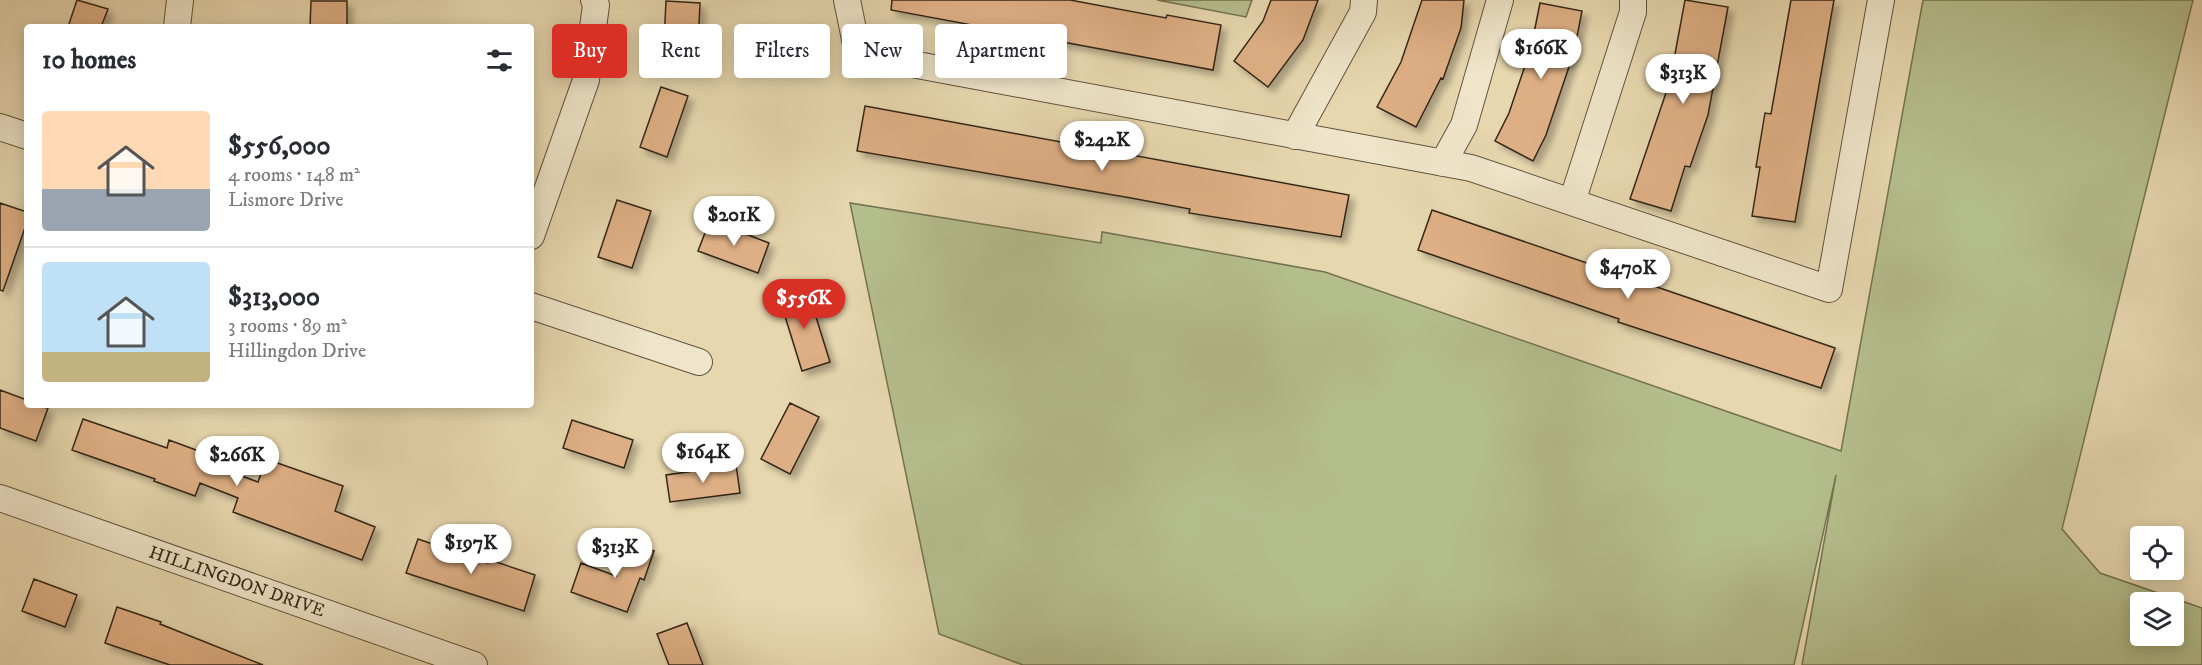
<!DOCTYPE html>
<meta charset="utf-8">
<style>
:root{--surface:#fff;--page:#f7f7f7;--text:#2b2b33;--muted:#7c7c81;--line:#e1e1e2;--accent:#d93025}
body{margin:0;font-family:"IM FELL DW Pica",serif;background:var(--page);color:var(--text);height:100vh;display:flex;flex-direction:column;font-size:22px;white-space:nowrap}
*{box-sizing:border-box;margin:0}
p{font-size:20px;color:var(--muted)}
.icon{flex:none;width:33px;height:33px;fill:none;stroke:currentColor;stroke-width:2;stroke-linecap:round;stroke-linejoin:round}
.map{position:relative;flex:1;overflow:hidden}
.details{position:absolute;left:24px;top:24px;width:510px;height:384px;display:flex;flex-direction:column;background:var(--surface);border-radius:6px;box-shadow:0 3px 15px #0003}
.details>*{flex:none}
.guide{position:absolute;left:552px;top:24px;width:570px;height:54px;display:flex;gap:12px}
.fabs{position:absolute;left:2130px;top:526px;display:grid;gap:12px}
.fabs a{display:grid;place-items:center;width:54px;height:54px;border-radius:6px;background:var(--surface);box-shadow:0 3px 15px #0003;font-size:30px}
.price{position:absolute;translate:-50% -51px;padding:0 14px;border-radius:21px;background:#fff;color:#222;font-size:20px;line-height:39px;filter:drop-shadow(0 2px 3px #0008)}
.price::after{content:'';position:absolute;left:50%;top:36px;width:18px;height:14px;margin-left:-9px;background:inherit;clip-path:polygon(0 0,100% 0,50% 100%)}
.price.current{background:var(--accent);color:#fff}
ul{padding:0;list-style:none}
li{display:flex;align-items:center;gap:18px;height:150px;padding:0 18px}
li+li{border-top:2px solid var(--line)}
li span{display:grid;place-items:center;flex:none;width:168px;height:120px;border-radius:6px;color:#555}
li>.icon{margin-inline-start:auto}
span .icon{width:72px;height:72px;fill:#fffc;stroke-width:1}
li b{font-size:26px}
h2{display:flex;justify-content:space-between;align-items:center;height:72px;padding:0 18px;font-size:26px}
.chip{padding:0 21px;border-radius:6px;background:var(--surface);box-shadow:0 3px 15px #0003;font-size:21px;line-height:54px}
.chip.current{background:var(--accent);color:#fff}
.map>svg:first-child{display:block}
.green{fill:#b4be8b;stroke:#747252;stroke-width:1.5;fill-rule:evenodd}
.building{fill:#deaf84;stroke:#332719;stroke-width:1.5;filter:url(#shadow)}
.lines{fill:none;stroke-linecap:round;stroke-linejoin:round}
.street-casing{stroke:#60533e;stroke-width:28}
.street{stroke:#efe5ca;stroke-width:26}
.labels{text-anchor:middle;stroke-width:5;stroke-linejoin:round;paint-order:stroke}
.street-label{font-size:18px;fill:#332719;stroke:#efe5ca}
</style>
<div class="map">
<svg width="2202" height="665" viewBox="0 0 2202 665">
<defs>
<filter id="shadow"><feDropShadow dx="5.5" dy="5.5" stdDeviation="3" flood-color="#0004"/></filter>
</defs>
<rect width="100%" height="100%" fill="#e7d7ae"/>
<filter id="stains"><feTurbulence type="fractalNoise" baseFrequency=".00333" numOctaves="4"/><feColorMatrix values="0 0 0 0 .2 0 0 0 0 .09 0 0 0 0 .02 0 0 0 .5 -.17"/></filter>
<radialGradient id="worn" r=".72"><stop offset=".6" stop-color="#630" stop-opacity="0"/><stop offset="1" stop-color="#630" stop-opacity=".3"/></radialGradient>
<path class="green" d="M 1157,0 L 1252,0 L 1246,17 Z
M 1923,0 L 2193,0 L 2062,529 L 2100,573 L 2202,608 L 2202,665 L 1802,665 L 1836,475 L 1794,665 L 1023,665 L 939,634 L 850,203 L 1101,243 L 1102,232 L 1325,272 L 1841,451 ZM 2140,603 L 2174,603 L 2174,636 L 2140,636 Z"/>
<path class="building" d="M 77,0 L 108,9 L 101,27 L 68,27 Z
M 892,0 L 1070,0 L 1166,18 L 1167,15 L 1221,25 L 1213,70 L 891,10 Z
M 1271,0 L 1318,0 L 1303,40 L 1268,87 L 1234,61 L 1263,21 Z
M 1422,0 L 1464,0 L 1461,28 L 1443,79 L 1441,78 L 1416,127 L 1377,107 L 1401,62 Z
M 1685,0 L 1728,7 L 1708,115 L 1690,167 L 1685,166 L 1671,211 L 1630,199 L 1670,81 Z
M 1791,0 L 1834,0 L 1795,222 L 1752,216 L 1760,167 L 1756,167 L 1765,113 L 1771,114 Z
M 311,1 L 347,1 L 347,27 L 310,27 Z
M 666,1 L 700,3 L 697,65 L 663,63 Z
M 1540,3 L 1582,11 L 1574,52 L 1546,135 L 1533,161 L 1495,141 L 1509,113 L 1531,48 Z
M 661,87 L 688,96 L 667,157 L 640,147 Z
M 865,106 L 1349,195 L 1341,237 L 1189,213 L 1190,209 L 1131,198 L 857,151 Z
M 617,200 L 651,211 L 632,268 L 598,257 Z
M 0,203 L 27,212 L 27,222 L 3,291 L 0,290 Z
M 1432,210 L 1835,348 L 1821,388 L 1618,322 L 1619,319 L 1418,250 Z
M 710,220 L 769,243 L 758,273 L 698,251 Z
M 807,288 L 830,362 L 802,371 L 779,297 Z
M 0,390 L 27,400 L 27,405 L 48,408 L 36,441 L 0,428 Z
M 790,403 L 819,417 L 790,474 L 761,459 Z
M 83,419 L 167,448 L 169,440 L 223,460 L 220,468 L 258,482 L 266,459 L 343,486 L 335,511 L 375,527 L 362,560 L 233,512 L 238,498 L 200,483 L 195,496 L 154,481 L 155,479 L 72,450 Z
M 572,420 L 633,440 L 624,468 L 563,448 Z
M 736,465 L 740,493 L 670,502 L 666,475 Z
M 418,539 L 488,563 L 490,560 L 535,575 L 524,611 L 406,573 Z
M 628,542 L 654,551 L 644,580 L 640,578 L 627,612 L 571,592 L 581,563 L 616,576 Z
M 34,579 L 77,595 L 65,627 L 22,611 Z
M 117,607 L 161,622 L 160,624 L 263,665 L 170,665 L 105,643 Z
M 687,623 L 703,665 L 669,665 L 657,634 Z"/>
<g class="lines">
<g class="street-casing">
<path id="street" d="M 847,0 L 858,54 L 1471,168 L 1829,289 L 1881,0
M 177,27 L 180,0
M 0,127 L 27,136
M 1295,136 L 1363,12 L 1364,0
M 1443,163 L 1464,125 L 1500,0
M 1572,202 L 1633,12 L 1633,0
M 531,236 L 586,80 L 596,5 L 594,0
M 531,306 L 699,362
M 0,498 L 474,665"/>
</g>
<use href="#street" class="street"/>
</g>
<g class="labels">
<g class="street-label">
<text transform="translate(237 581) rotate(19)" y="6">HILLINGDON DRIVE</text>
</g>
</g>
<rect width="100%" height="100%" filter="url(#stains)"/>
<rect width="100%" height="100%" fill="url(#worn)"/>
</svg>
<div class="fabs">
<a><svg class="icon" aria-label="locate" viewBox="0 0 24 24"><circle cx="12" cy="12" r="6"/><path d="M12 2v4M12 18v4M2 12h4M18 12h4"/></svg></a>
<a><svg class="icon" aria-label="layers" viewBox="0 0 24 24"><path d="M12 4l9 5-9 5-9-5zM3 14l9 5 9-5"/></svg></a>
</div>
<b class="price" style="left:1541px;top:80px">$166K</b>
<b class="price" style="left:1683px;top:105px">$313K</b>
<b class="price" style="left:1102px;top:172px">$242K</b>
<b class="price" style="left:734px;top:247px">$201K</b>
<b class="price" style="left:1628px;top:300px">$470K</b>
<b class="price current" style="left:804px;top:330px">$556K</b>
<b class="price" style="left:703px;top:484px">$164K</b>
<b class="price" style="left:237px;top:487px">$266K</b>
<b class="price" style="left:471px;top:575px">$197K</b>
<b class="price" style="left:615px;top:579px">$313K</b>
<div class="guide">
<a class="chip current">Buy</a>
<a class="chip">Rent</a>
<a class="chip">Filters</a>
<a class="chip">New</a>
<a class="chip">Apartment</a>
</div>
<section class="details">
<h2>10 homes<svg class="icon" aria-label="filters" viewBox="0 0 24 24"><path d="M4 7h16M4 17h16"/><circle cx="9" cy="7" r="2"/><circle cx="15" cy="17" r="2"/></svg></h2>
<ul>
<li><span style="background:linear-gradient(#ffd9b3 65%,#9aa5b1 0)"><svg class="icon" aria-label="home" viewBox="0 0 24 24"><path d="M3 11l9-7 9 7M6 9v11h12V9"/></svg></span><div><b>$556,000</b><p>4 rooms · 148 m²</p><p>Lismore Drive</p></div></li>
<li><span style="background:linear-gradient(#bfe0f5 75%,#c2b280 0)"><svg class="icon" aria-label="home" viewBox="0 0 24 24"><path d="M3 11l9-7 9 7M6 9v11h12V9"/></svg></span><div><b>$313,000</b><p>3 rooms · 89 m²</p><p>Hillingdon Drive</p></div></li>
</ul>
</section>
</div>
